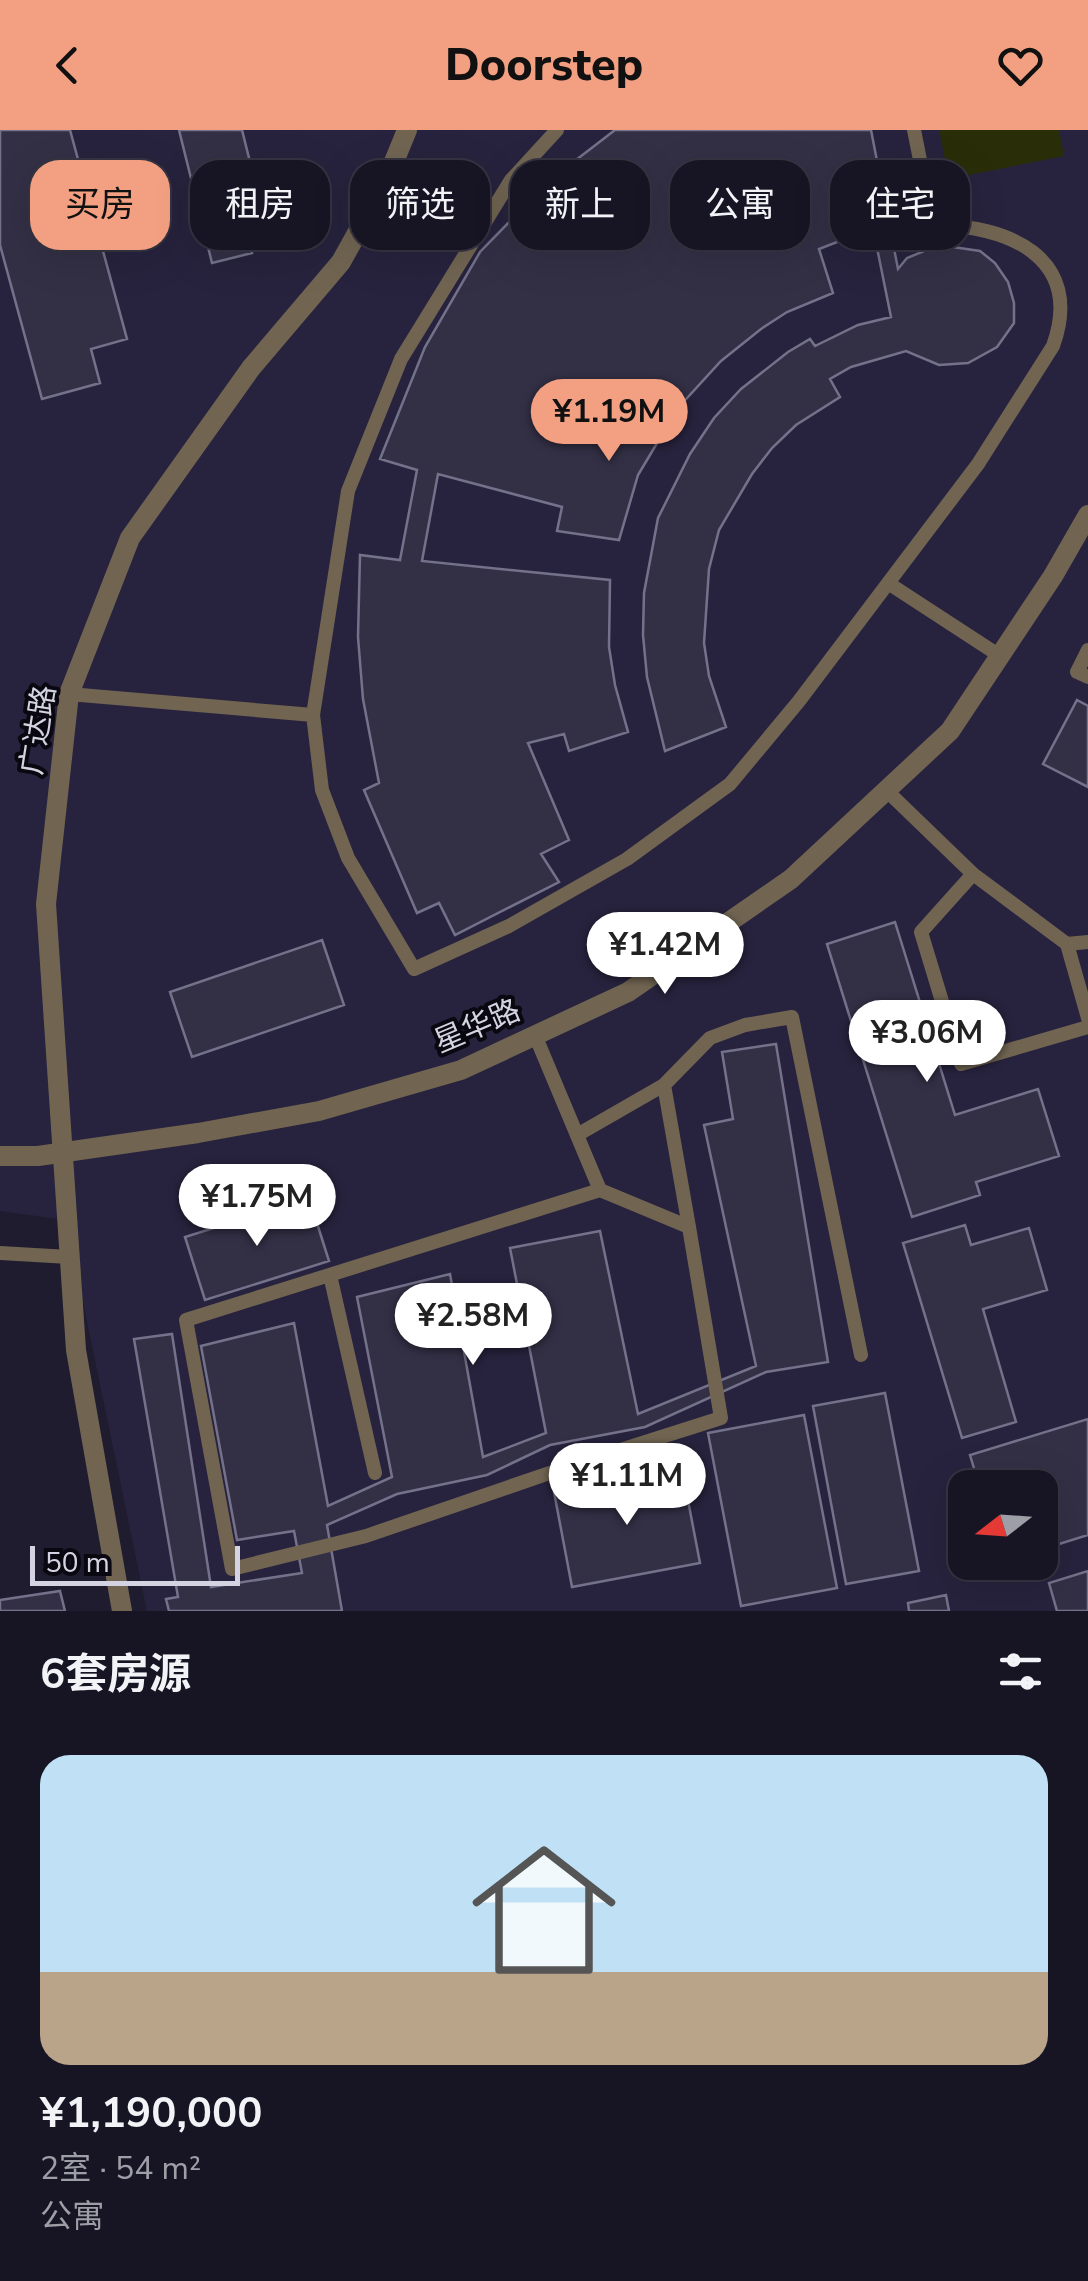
<!DOCTYPE html>
<html lang="zh">
<meta charset="utf-8">
<style>
:root{--surface:#171524;--page:#201e2c;--text:#f1f3f6;--muted:#9e9fa6;--line:#363441;--accent:#f2a081}
body{margin:0;font-family:"Nunito Sans","Noto Sans SC",sans-serif;background:var(--page);color:var(--text);height:100vh;display:flex;flex-direction:column;font-size:38px;white-space:nowrap}
*{box-sizing:border-box;margin:0}
p{font-size:32px;color:var(--muted)}
.icon{flex:none;width:55px;height:55px;fill:none;stroke:currentColor;stroke-width:2;stroke-linecap:round;stroke-linejoin:round}
.map{position:relative;height:1481px;overflow:hidden}
.details{display:flex;flex-direction:column;background:var(--surface);flex:1}
.details>*{flex:none}
.banner{position:absolute;left:30px;top:30px;width:1030px;height:90px;display:flex;gap:20px}
.needle{width:65px;rotate:253deg}
.buttons{position:absolute;left:948px;top:1340px;display:grid;gap:20px}
.buttons a{display:grid;place-items:center;width:110px;height:110px;border-radius:20px;background:var(--surface);box-shadow:0 10px 40px #0002,0 0 0 2px var(--line);font-size:50px}
.scale{position:absolute;left:30px;bottom:25px;width:210px;box-sizing:border-box;padding-left:10px;border:5px solid #d4d3e1;border-top:0;font-size:28px;line-height:35px;white-space:nowrap;color:#d4d3e1;-webkit-text-stroke:8px #090810;paint-order:stroke}
.price{position:absolute;translate:-50% -85px;padding:0 22px;border-radius:35px;background:#fff;color:#222;font-size:32px;line-height:65px;filter:drop-shadow(0 2px 5px #0008)}
.price::after{content:'';position:absolute;left:50%;top:60px;width:30px;height:22px;margin-left:-15px;background:inherit;clip-path:polygon(0 0,100% 0,50% 100%)}
.price.selected{background:var(--accent);color:#111}
ul{padding:0;list-style:none}
li{display:grid;align-content:center;gap:20px;height:530px;padding:0 40px}
li span{display:grid;place-items:center;height:310px;border-radius:30px;color:#555}
li>.icon{margin-inline-start:auto}
span .icon{width:180px;height:180px;fill:#fffc;stroke-width:1}
li b{font-size:42px}
h2{display:flex;justify-content:space-between;align-items:center;height:120px;padding:0 40px;font-size:42px}
.pill{padding:0 35px;border-radius:30px;background:var(--surface);box-shadow:0 10px 40px #0002,0 0 0 2px var(--line);font-size:35px;line-height:90px}
.pill.selected{background:var(--accent);color:#111}
header{display:flex;justify-content:space-between;align-items:center;height:130px;padding:0 40px;background:var(--accent);color:#111;font-size:45px;font-weight:800}
.map>svg:first-child{display:block}
.built{fill:#27233e;fill-rule:evenodd}
.green{fill:#292e09}
.building{fill:#333046;stroke:#74728b;stroke-width:2.5}
.lines{fill:none;stroke-linecap:round;stroke-linejoin:round}
.service{stroke:#716552;stroke-width:14}
.tertiary{stroke:#716552;stroke-width:20}
.labels{text-anchor:middle;stroke-width:8;stroke-linejoin:round;paint-order:stroke}
.street-label{font-size:30px;fill:#d4d3e1;stroke:#090810}
</style>
<header><svg class="icon" aria-label="back" viewBox="0 0 24 24"><path d="M15 5l-7 7 7 7"/></svg>Doorstep<svg class="icon" aria-label="heart" viewBox="0 0 24 24"><path d="M12 20l-8-8c-3-5 5-10 8-4 3-6 11-1 8 4z"/></svg></header>
<div class="map">
<svg width="1088" height="1481" viewBox="0 0 1088 1481">
<rect width="100%" height="100%" fill="#1f1c30"/>
<path class="built" d="M 0,0 L 1088,0 L 1088,1481 L 147,1481 L 66,1090 L 0,1081 ZM 965,1358 L 1040,1358 L 1040,1432 L 965,1432 Z"/>
<path class="green" d="M 939,0 L 1059,0 L 1064,26 L 949,49 Z"/>
<path class="building" d="M 0,0 L 70,0 L 127,209 L 91,219 L 100,253 L 42,269 L 0,115 Z
M 179,0 L 242,0 L 266,96 L 246,101 L 252,123 L 212,133 Z
M 615,0 L 871,0 L 898,139 L 907,128 L 939,115 L 980,121 L 995,133 L 1008,152 L 1014,173 L 1014,193 L 997,217 L 968,233 L 939,235 L 906,221 L 851,237 L 830,249 L 840,267 L 796,295 L 772,318 L 752,344 L 719,400 L 709,439 L 704,513 L 709,546 L 726,597 L 665,621 L 647,547 L 643,505 L 644,463 L 658,388 L 690,324 L 714,288 L 741,259 L 788,222 L 810,209 L 815,216 L 858,195 L 891,187 L 873,98 L 819,119 L 833,163 L 787,182 L 761,199 L 721,231 L 678,278 L 638,345 L 619,410 L 557,401 L 562,377 L 438,344 L 422,431 L 610,450 L 609,517 L 615,555 L 628,602 L 569,621 L 564,604 L 528,613 L 569,710 L 541,724 L 559,752 L 455,805 L 439,773 L 417,783 L 364,660 L 379,653 L 363,569 L 358,507 L 360,425 L 400,430 L 417,340 L 380,329 L 425,217 L 480,122 L 550,50 Z
M 1077,570 L 1088,576 L 1088,657 L 1043,634 Z
M 895,792 L 955,985 L 1038,959 L 1059,1026 L 976,1052 L 980,1065 L 912,1087 L 827,814 Z
M 322,810 L 344,875 L 192,927 L 170,862 Z
M 776,914 L 828,1232 L 766,1242 L 645,1297 L 550,1315 L 487,1345 L 397,1364 L 327,1395 L 342,1481 L 169,1481 L 166,1469 L 178,1467 L 134,1209 L 172,1204 L 211,1457 L 302,1443 L 294,1401 L 237,1410 L 201,1216 L 294,1193 L 328,1376 L 392,1347 L 357,1167 L 450,1144 L 483,1327 L 546,1303 L 510,1118 L 600,1101 L 638,1284 L 756,1236 L 704,995 L 733,989 L 722,922 Z
M 309,1068 L 329,1131 L 205,1170 L 185,1107 Z
M 965,1095 L 971,1115 L 1029,1098 L 1047,1160 L 983,1179 L 1016,1292 L 962,1308 L 903,1113 Z
M 885,1263 L 919,1441 L 846,1454 L 813,1276 Z
M 804,1285 L 837,1458 L 741,1476 L 708,1303 Z
M 1088,1289 L 1088,1405 L 1040,1420 L 1040,1358 L 980,1358 L 970,1325 Z
M 682,1339 L 700,1433 L 572,1457 L 554,1362 Z
M 1088,1441 L 1088,1481 L 1057,1481 L 1049,1453 Z
M 60,1461 L 65,1481 L 0,1481 L 0,1470 Z
M 946,1465 L 949,1481 L 909,1481 L 908,1473 Z"/>
<g class="lines">
<path class="service" d="M 888,453 L 1000,526
M 1088,520 L 1077,542 L 1088,547
M 69,564 L 313,585 L 348,361 L 401,229 L 511,50 L 557,0
M 313,585 L 322,660 L 348,728 L 414,839 L 509,796 L 627,729 L 730,654 L 799,571 L 978,334 L 1053,216 C 1085,127 1007,95 933,95 L 914,0
M 886,660 L 973,744 L 1067,814 L 1088,812
M 973,744 L 921,802 L 961,934 L 1088,897
M 1067,814 L 1088,888
M 535,905 L 600,1060 L 186,1190 L 232,1439 L 366,1406 L 567,1337 L 721,1288 L 689,1097 L 600,1060
M 664,955 L 689,1097
M 577,1005 L 664,955 L 710,908 L 745,895 L 792,887 L 861,1225
M 0,1123 L 69,1127
M 330,1145 L 375,1343"/>
<path class="tertiary" d="M 0,1026 L 38,1026 L 198,1003 L 319,981 L 461,940 L 628,862 L 791,749 L 950,601 L 1053,446 L 1088,385
M 122,1481 L 76,1220 L 46,774 L 69,564 L 130,408 L 251,238 L 341,132 L 387,49 L 407,0"/>
</g>
<g class="labels">
<g class="street-label">
<text transform="translate(38 600) rotate(-81)" y="10">广达路</text>
<text transform="translate(477 896) rotate(-23)" y="10">星华路</text>
</g>
</g>
</svg>
<div class="buttons">
<a><svg class="needle" viewBox="-14 -14 28 28"><path d="M0-13l5 13h-10z" fill="#e53935"/><path d="M0 13l5-13h-10z" fill="#9e9fa6"/></svg></a>
</div>
<div class="scale">50 m</div>
<b class="price selected" style="left:609px;top:334px">¥1.19M</b>
<b class="price" style="left:665px;top:867px">¥1.42M</b>
<b class="price" style="left:927px;top:955px">¥3.06M</b>
<b class="price" style="left:257px;top:1119px">¥1.75M</b>
<b class="price" style="left:473px;top:1238px">¥2.58M</b>
<b class="price" style="left:627px;top:1398px">¥1.11M</b>
<div class="banner">
<a class="pill selected">买房</a>
<a class="pill">租房</a>
<a class="pill">筛选</a>
<a class="pill">新上</a>
<a class="pill">公寓</a>
<a class="pill">住宅</a>
</div>
</div>
<section class="details">
<h2>6套房源<svg class="icon" aria-label="filters" viewBox="0 0 24 24"><path d="M4 7h16M4 17h16"/><circle cx="9" cy="7" r="2"/><circle cx="15" cy="17" r="2"/></svg></h2>
<ul>
<li><span style="background:linear-gradient(#bfe0f5 70%,#b9a48a 0)"><svg class="icon" aria-label="home" viewBox="0 0 24 24"><path d="M3 11l9-7 9 7M6 9v11h12V9"/></svg></span><div><b>¥1,190,000</b><p>2室 · 54 m²</p><p>公寓</p></div></li>
</ul>
</section>
